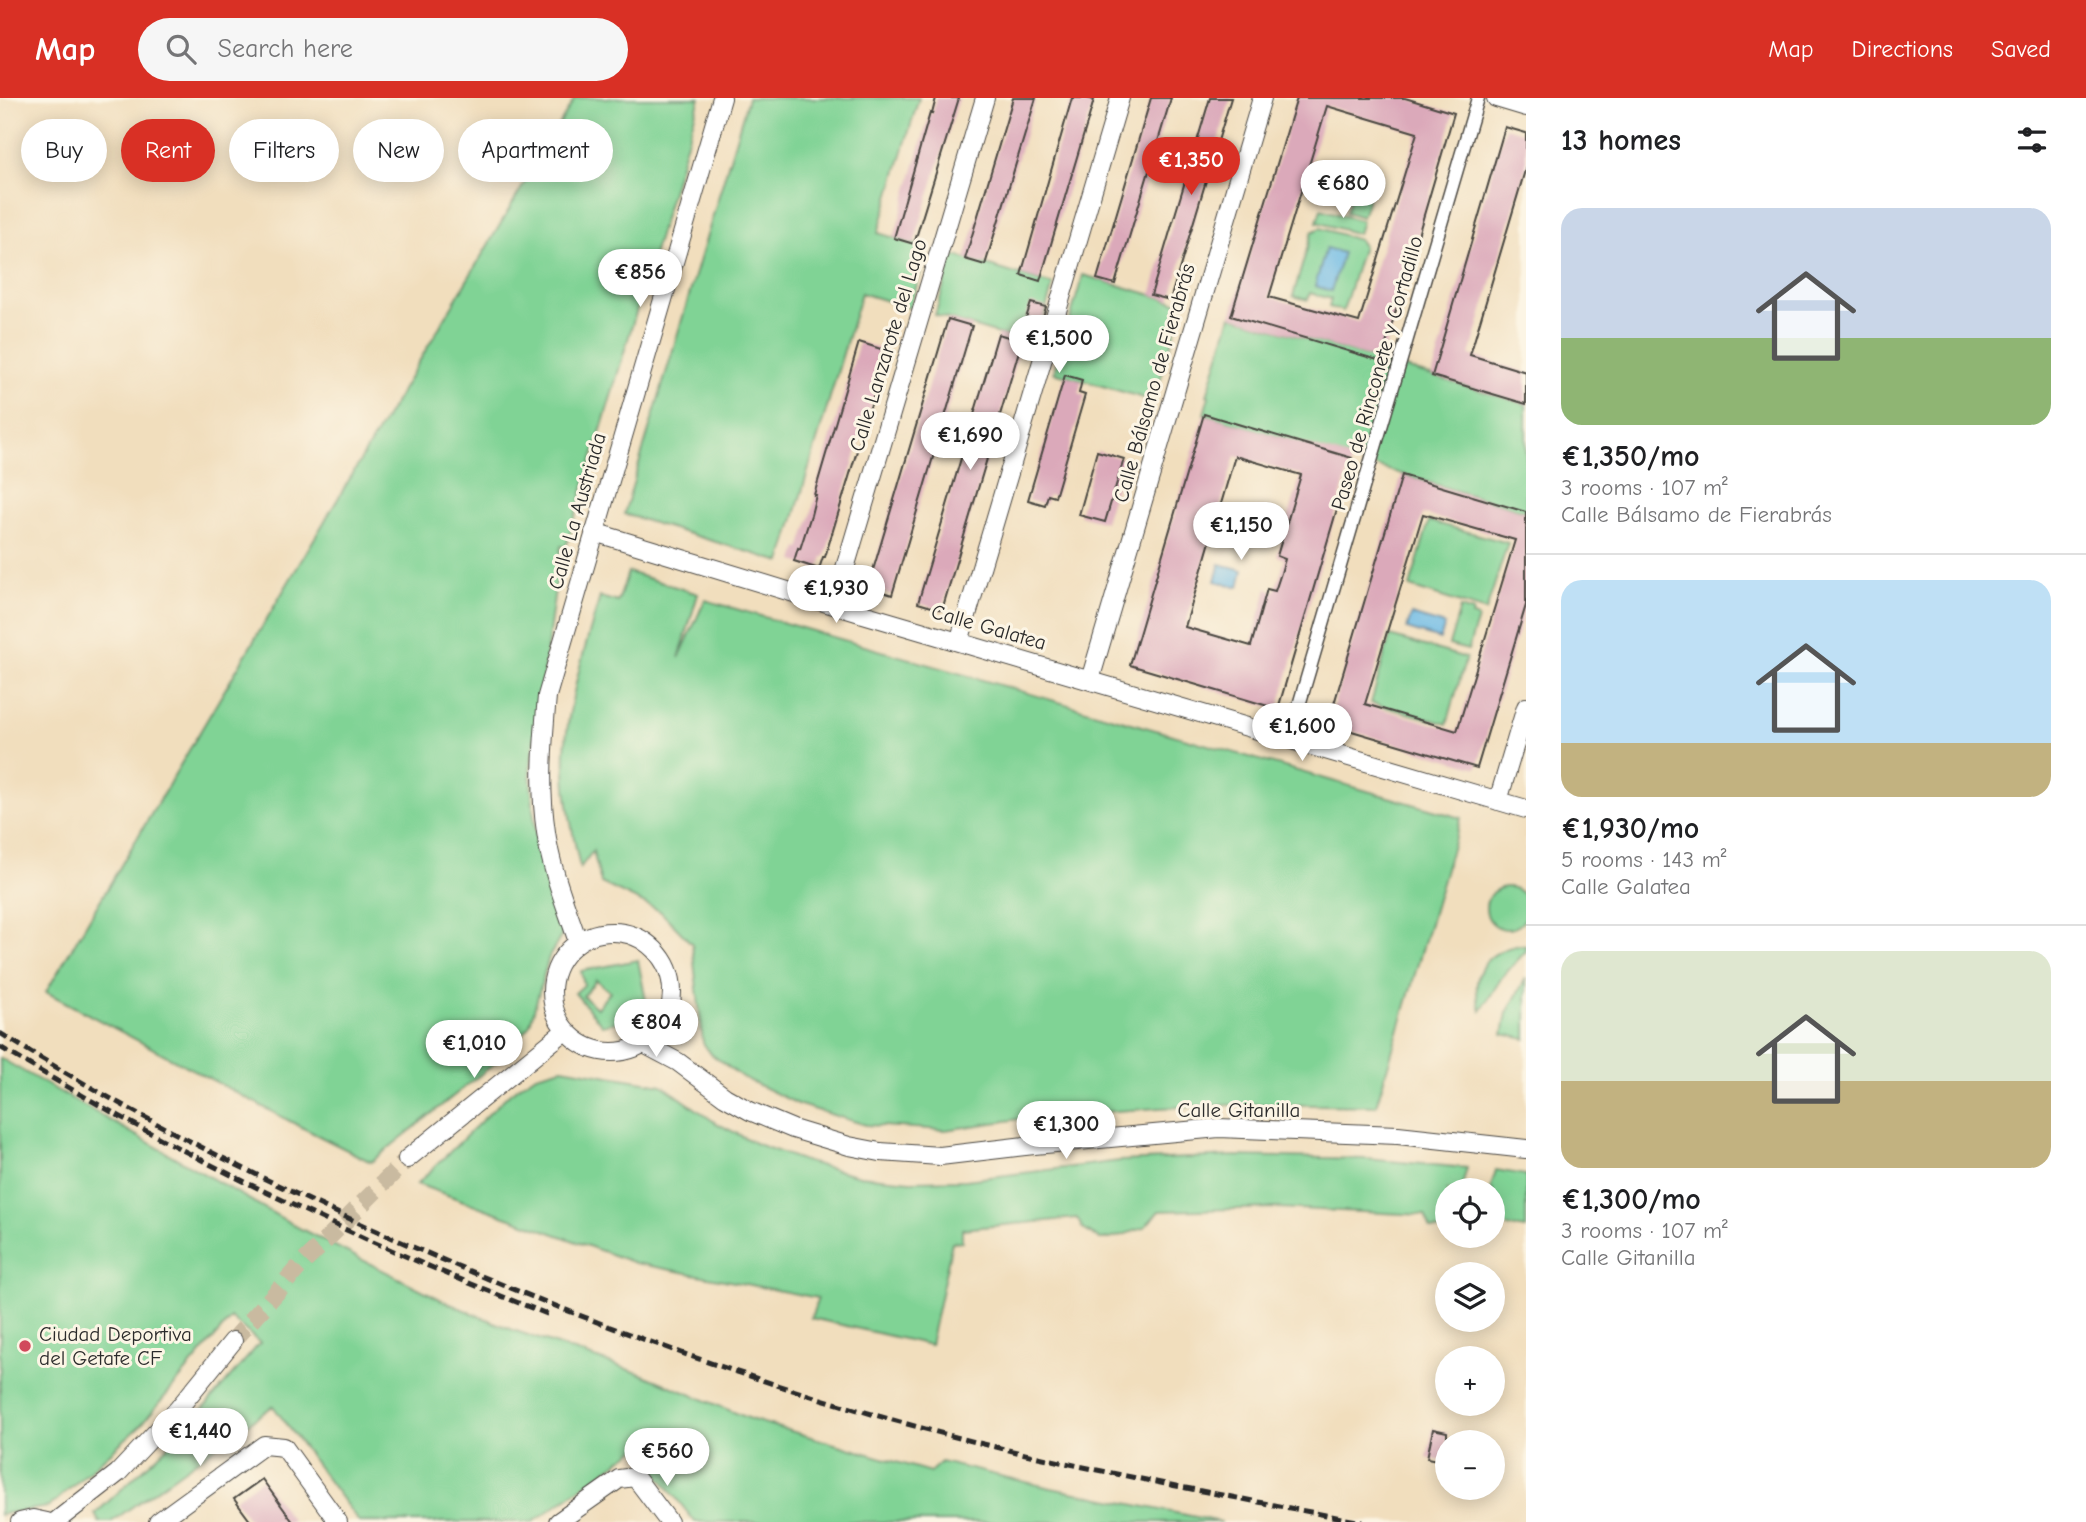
<!DOCTYPE html>
<meta charset="utf-8">
<style>
:root{--surface:#fff;--page:#f6f6f6;--text:#202124;--muted:#757577;--line:#e0e0e0;--accent:#d93025}
body{margin:0;font-family:"Comic Neue",sans-serif;background:var(--page);color:var(--text);height:100vh;display:flex;flex-direction:column;font-size:26px;white-space:nowrap}
*{box-sizing:border-box;margin:0}
p{font-size:23px;color:var(--muted)}
.icon{flex:none;width:38px;height:38px;fill:none;stroke:currentColor;stroke-width:2;stroke-linecap:round;stroke-linejoin:round}
.map{position:relative;flex:1;overflow:hidden}
.side{display:flex;flex-direction:column;background:var(--surface);width:560px}
.side>*{flex:none}
.banner{position:absolute;left:21px;top:21px;width:665px;height:63px;display:flex;gap:14px}
.controls{position:absolute;left:1435px;top:1080px;display:grid;gap:14px}
.controls a{display:grid;place-items:center;width:70px;height:70px;border-radius:50%;background:var(--surface);box-shadow:0 4px 18px #0003;font-size:35px}
.price{position:absolute;translate:-50% -60px;padding:0 16px;border-radius:24px;background:#fff;color:#222;font-size:23px;line-height:46px;filter:drop-shadow(0 2px 4px #0008)}
.price::after{content:'';position:absolute;left:50%;top:42px;width:21px;height:16px;margin-left:-10px;background:inherit;clip-path:polygon(0 0,100% 0,50% 100%)}
.price.current{background:var(--accent);color:#fff}
ul{padding:0;list-style:none}
li{display:grid;align-content:center;gap:14px;height:371px;padding:0 35px}
li+li{border-top:2px solid var(--line)}
li span{display:grid;place-items:center;height:217px;border-radius:21px;color:#555}
li>.icon{margin-inline-start:auto}
span .icon{width:126px;height:126px;fill:#fffc;stroke-width:1}
li b{font-size:30px}
h2{display:flex;justify-content:space-between;align-items:center;height:84px;padding:0 35px;font-size:30px}
.tag{padding:0 24px;border-radius:32px;background:var(--surface);box-shadow:0 4px 18px #0003;font-size:24px;line-height:63px}
.tag.current{background:var(--accent);color:#fff}
header{display:flex;align-items:center;gap:42px;box-sizing:border-box;height:98px;padding:0 35px;background:var(--accent);color:#fff}
header strong{font-size:33px}
nav{display:flex;gap:38px;margin-inline-start:auto;font-size:24px}
.search{width:490px;height:63px;background:var(--page);display:flex;align-items:center;gap:18px;box-sizing:border-box;padding:0 24px;border-radius:38px;color:var(--muted);font-size:26px}
main{display:flex;flex:1;min-height:0}
.map>svg:first-child{display:block}
.green{fill:#80d395;stroke:#567f60;stroke-width:2;fill-rule:evenodd}
.water{fill:#6ab9e5;stroke:#4a7288;stroke-width:2}
.building{fill:#dba9ba;fill-rule:evenodd}
.lines{fill:none;stroke-linecap:round;stroke-linejoin:round}
.minor-tunnel{stroke:#c9baa0;stroke-width:18;stroke-dasharray:18 9;stroke-linecap:butt}
.pedestrian-casing{stroke:#494641;stroke-width:15}
.minor-casing{stroke:#494641;stroke-width:20}
.pedestrian{stroke:#fff;stroke-width:12}
.minor{stroke:#fff;stroke-width:18}
.rail{stroke:#2b2b2b;stroke-width:5;stroke-dasharray:10 5;stroke-linecap:butt}
.poi-dot{fill:#d1495b;stroke:#fcf5e5;stroke-width:2.5}
.labels{text-anchor:middle;stroke-width:6;stroke-linejoin:round;paint-order:stroke}
.street-label{font-size:21px;fill:#2b2b2b;stroke:#fcf5e5}
.poi-label{font-size:21px;fill:#2b2b2b;stroke:#fcf5e5;text-anchor:start}
</style>
<header>
<strong>Map</strong>
<div class="search"><svg class="icon" aria-label="search" viewBox="0 0 24 24"><circle cx="10" cy="10" r="6"/><path d="M15 15l6 6"/></svg>Search here</div>
<nav><a>Map</a><a>Directions</a><a>Saved</a></nav>
</header>
<main>
<div class="map">
<svg width="1526" height="1424" viewBox="0 0 1526 1424">
<rect width="100%" height="100%" fill="#fcf5e5"/>
<filter id="ink" filterUnits="userSpaceOnUse"><feTurbulence type="fractalNoise" baseFrequency=".0143" numOctaves="2"/><feDisplacementMap in="SourceGraphic" scale="14" xChannelSelector="R" yChannelSelector="G"/><feConvolveMatrix kernelMatrix="1 2 1 2 8 2 1 2 1" color-interpolation-filters="sRGB"/></filter>
<filter id="wash" filterUnits="userSpaceOnUse"><feTurbulence type="fractalNoise" baseFrequency=".00686" numOctaves="4" result="noise"/><feDisplacementMap in="SourceGraphic" scale="28" xChannelSelector="R" yChannelSelector="G"/><feGaussianBlur stdDeviation="1.57" result="paint"/><feColorMatrix in="noise" values="0 0 0 0 0 0 0 0 0 0 0 0 0 0 0 0 0 1.4 0 .05"/><feComposite in="paint" operator="in"/></filter>
<g filter="url(#wash)">
<rect width="100%" height="100%" fill="#f1debd"/>
<path class="green" d="M 575,0 L 700,0 L 566,449 L 561,448 L 530,673 L 537,752 L 566,830 L 549,859 L 530,926 L 511,952 L 371,1064 L 301,1029 L 46,894 Z
M 748,0 L 919,0 L 878,135 L 928,150 L 910,210 L 861,195 L 781,464 L 624,416 Z
M 1356,62 L 1378,69 L 1362,119 L 1346,114 L 1350,101 L 1344,99 L 1348,89 L 1344,81 L 1349,67 Z
M 1321,111 L 1362,123 L 1358,136 L 1317,124 Z
M 1320,130 L 1359,142 L 1363,148 L 1343,213 L 1329,209 L 1331,201 L 1310,195 L 1308,202 L 1293,198 L 1312,134 Z
M 953,157 L 1053,187 L 1035,247 L 935,217 Z
M 1083,177 L 1183,206 L 1154,303 L 1054,274 Z
M 1231,218 L 1526,306 L 1526,414 L 1204,316 L 1209,298 L 1207,297 Z
M 1429,423 L 1508,445 L 1486,513 L 1410,489 Z
M 628,474 L 698,496 L 679,560 L 705,502 L 1461,720 L 1376,1008 L 1253,1006 L 1159,1010 L 1033,1019 L 945,1032 L 866,1027 L 800,1007 L 742,979 L 711,956 L 703,945 L 692,846 L 660,813 L 601,785 L 593,753 L 580,770 C 572,731 563,692 565,652 C 569,600 585,549 600,499 L 618,504 Z
M 1460,510 L 1473,514 L 1472,518 L 1478,520 L 1468,552 L 1449,547 Z
M 1390,538 L 1466,560 L 1447,626 L 1371,605 Z
M1486 810a21 21 0 1 1 42 0a21 21 0 1 1-42 0Z
M 1520,847 L 1526,848 L 1526,853 L 1502,879 L 1481,913 C 1469,877 1483,854 1520,847 Z
M 638,862 L 649,918 L 602,927 L 575,895 L 584,887 L 581,873 ZM 596,882 L 610,894 L 597,910 L 583,898 Z
M 1526,880 L 1526,941 L 1503,936 L 1507,915 Z
M 0,960 L 301,1131 L 450,1206 L 513,1232 L 641,1276 L 753,1322 L 930,1374 L 941,1364 L 1051,1390 L 1221,1424 L 695,1424 L 637,1350 L 533,1424 L 359,1424 L 273,1308 L 111,1424 L 99,1424 L 95,1416 L 182,1335 L 260,1245 L 231,1220 L 141,1327 L 49,1409 L 1,1416 L 0,1418 Z
M 562,970 L 662,987 L 716,1025 L 757,1046 L 807,1064 L 860,1078 L 911,1083 L 966,1082 L 1120,1063 L 1235,1058 L 1366,1061 L 1467,1070 L 1461,1092 L 1447,1092 L 1447,1121 L 1444,1132 L 1431,1131 L 1425,1117 L 1277,1110 L 1159,1113 L 1144,1130 L 1110,1141 L 1100,1141 L 1083,1131 L 1077,1120 L 962,1131 L 962,1143 L 952,1144 L 930,1247 L 811,1220 L 818,1200 L 635,1165 L 417,1086 L 510,995 L 536,977 Z
M 1496,1072 L 1526,1077 L 1526,1131 L 1493,1126 L 1493,1092 L 1490,1092 Z"/>
<path class="water" d="M 1326,150 L 1343,155 L 1331,193 L 1315,188 Z
M 1220,466 L 1243,472 L 1239,489 L 1215,483 Z
M 1411,517 L 1445,527 L 1440,541 L 1407,531 Z"/>
<g id="blocks">
<path class="building" d="M 936,0 L 959,0 L 914,146 L 894,140 L 930,15 L 932,16 Z
M 1013,0 L 1036,0 L 985,167 L 965,161 Z
M 1072,0 L 1087,0 L 1094,2 L 1040,183 L 1021,177 Z
M 1151,0 L 1171,0 L 1115,186 L 1097,181 Z
M 1210,0 L 1231,0 L 1170,202 L 1151,197 Z
M 1297,0 L 1405,0 L 1454,15 L 1381,263 L 1231,218 ZM 1327,8 L 1417,35 L 1359,224 L 1269,199 Z
M 1505,29 L 1526,35 L 1526,69 L 1470,257 L 1526,274 L 1526,306 L 1432,278 Z
M 1031,205 L 1046,209 L 1041,225 L 1026,220 Z
M 948,221 L 972,228 L 892,497 L 868,489 Z
M 998,236 L 1022,243 L 942,512 L 918,505 Z
M 859,244 L 887,253 L 825,459 L 823,459 L 819,471 L 794,463 L 798,450 L 800,451 L 811,417 L 816,397 L 814,397 Z
M 1065,277 L 1082,282 L 1079,295 L 1085,297 L 1055,399 L 1048,397 L 1045,407 L 1028,402 Z
M 1204,316 L 1352,360 L 1278,611 L 1130,567 ZM 1235,358 L 1301,377 L 1277,458 L 1285,461 L 1281,475 L 1275,493 L 1267,491 L 1251,548 L 1185,529 Z
M 1097,353 L 1124,361 L 1105,424 L 1079,417 Z
M 1402,377 L 1526,414 L 1526,507 L 1477,670 L 1328,626 ZM 1423,416 L 1515,442 L 1457,633 L 1365,606 Z
M 1433,1331 L 1447,1334 L 1447,1364 L 1427,1360 Z
M 262,1381 L 275,1399 L 293,1424 L 251,1424 L 234,1401 Z"/>
</g>
</g>
<g filter="url(#ink)">
<use href="#blocks" fill-opacity="0" stroke="#494641" stroke-width="2"/>
<g class="lines">
<path class="minor-tunnel" d="M 233,1243 L 298,1170 L 407,1061"/>
<g class="pedestrian-casing">
<path id="pedestrian" d="M 1289,641 L 1478,0"/>
</g>
<g class="minor-casing">
<path id="minor" d="M 1496,0 L 1526,9
M 594,434 L 863,516 L 1526,711
M 834,507 L 985,0
M 959,544 L 1120,0
M 1090,582 L 1262,0
M 1498,703 L 1526,609
M552 894a60 60 0 1 1 120 0a60 60 0 1 1-120 0Z
M 578,844 C 566,808 551,772 546,734 C 539,688 543,644 547,598 L 722,0
M 644,946 L 678,964 L 725,999 L 750,1013 L 793,1031 L 849,1048 L 880,1054 L 940,1058 L 1034,1047 L 1219,1030 L 1398,1037 L 1526,1051
M 407,1061 L 565,933
M 20,1424 L 33,1421 L 47,1424
M 55,1424 L 118,1375 L 178,1311 L 233,1243
M 158,1424 L 264,1347 L 284,1349 L 338,1424
M 558,1424 L 619,1381 L 635,1379 L 669,1424"/>
</g>
<use href="#pedestrian" class="pedestrian"/>
<use href="#minor" class="minor"/>
<path class="rail" d="M 0,935 C 126,1014 259,1081 395,1141 C 565,1216 739,1280 918,1329 C 1064,1369 1214,1395 1362,1424
M 0,949 C 174,1055 359,1144 550,1217"/>
</g>
</g>
<circle class="poi-dot" cx="25" cy="1248" r="7"/>
<g class="labels">
<g class="street-label">
<text transform="translate(888 247) rotate(-73)" y="7">Calle Lanzarote del Lago</text>
<text transform="translate(1377 275) rotate(-74)" y="7">Paseo de Rinconete y Cortadillo</text>
<text transform="translate(1154 285) rotate(-74)" y="7">Calle Bálsamo de Fierabrás</text>
<text transform="translate(577 413) rotate(-74)" y="7">Calle La Austriada</text>
<text transform="translate(989 529) rotate(16)" y="7">Calle Galatea</text>
<text x="1239" y="1019">Calle Gitanilla</text>
</g>
<g class="poi-label">
<text x="39" y="1243">Ciudad Deportiva<tspan x="39" dy="24">del Getafe CF</tspan></text>
</g>
</g>
</svg>
<div class="controls">
<a><svg class="icon" aria-label="locate" viewBox="0 0 24 24"><circle cx="12" cy="12" r="6"/><path d="M12 2v4M12 18v4M2 12h4M18 12h4"/></svg></a>
<a><svg class="icon" aria-label="layers" viewBox="0 0 24 24"><path d="M12 4l9 5-9 5-9-5zM3 14l9 5 9-5"/></svg></a>
<a>+</a>
<a>−</a>
</div>
<b class="price current" style="left:1191px;top:99px">€1,350</b>
<b class="price" style="left:1343px;top:122px">€680</b>
<b class="price" style="left:640px;top:211px">€856</b>
<b class="price" style="left:1059px;top:277px">€1,500</b>
<b class="price" style="left:970px;top:374px">€1,690</b>
<b class="price" style="left:1241px;top:464px">€1,150</b>
<b class="price" style="left:836px;top:527px">€1,930</b>
<b class="price" style="left:1302px;top:665px">€1,600</b>
<b class="price" style="left:656px;top:961px">€804</b>
<b class="price" style="left:474px;top:982px">€1,010</b>
<b class="price" style="left:1066px;top:1063px">€1,300</b>
<b class="price" style="left:200px;top:1370px">€1,440</b>
<b class="price" style="left:667px;top:1390px">€560</b>
<div class="banner">
<a class="tag">Buy</a>
<a class="tag current">Rent</a>
<a class="tag">Filters</a>
<a class="tag">New</a>
<a class="tag">Apartment</a>
</div>
</div>
<section class="side">
<h2>13 homes<svg class="icon" aria-label="filters" viewBox="0 0 24 24"><path d="M4 7h16M4 17h16"/><circle cx="9" cy="7" r="2"/><circle cx="15" cy="17" r="2"/></svg></h2>
<ul>
<li><span style="background:linear-gradient(#c9d6e8 60%,#8fb573 0)"><svg class="icon" aria-label="home" viewBox="0 0 24 24"><path d="M3 11l9-7 9 7M6 9v11h12V9"/></svg></span><div><b>€1,350/mo</b><p>3 rooms · 107 m²</p><p>Calle Bálsamo de Fierabrás</p></div></li>
<li><span style="background:linear-gradient(#bfe0f5 75%,#c2b280 0)"><svg class="icon" aria-label="home" viewBox="0 0 24 24"><path d="M3 11l9-7 9 7M6 9v11h12V9"/></svg></span><div><b>€1,930/mo</b><p>5 rooms · 143 m²</p><p>Calle Galatea</p></div></li>
<li><span style="background:linear-gradient(#dfe7d0 60%,#c2b280 0)"><svg class="icon" aria-label="home" viewBox="0 0 24 24"><path d="M3 11l9-7 9 7M6 9v11h12V9"/></svg></span><div><b>€1,300/mo</b><p>3 rooms · 107 m²</p><p>Calle Gitanilla</p></div></li>
</ul>
</section>
</main>
